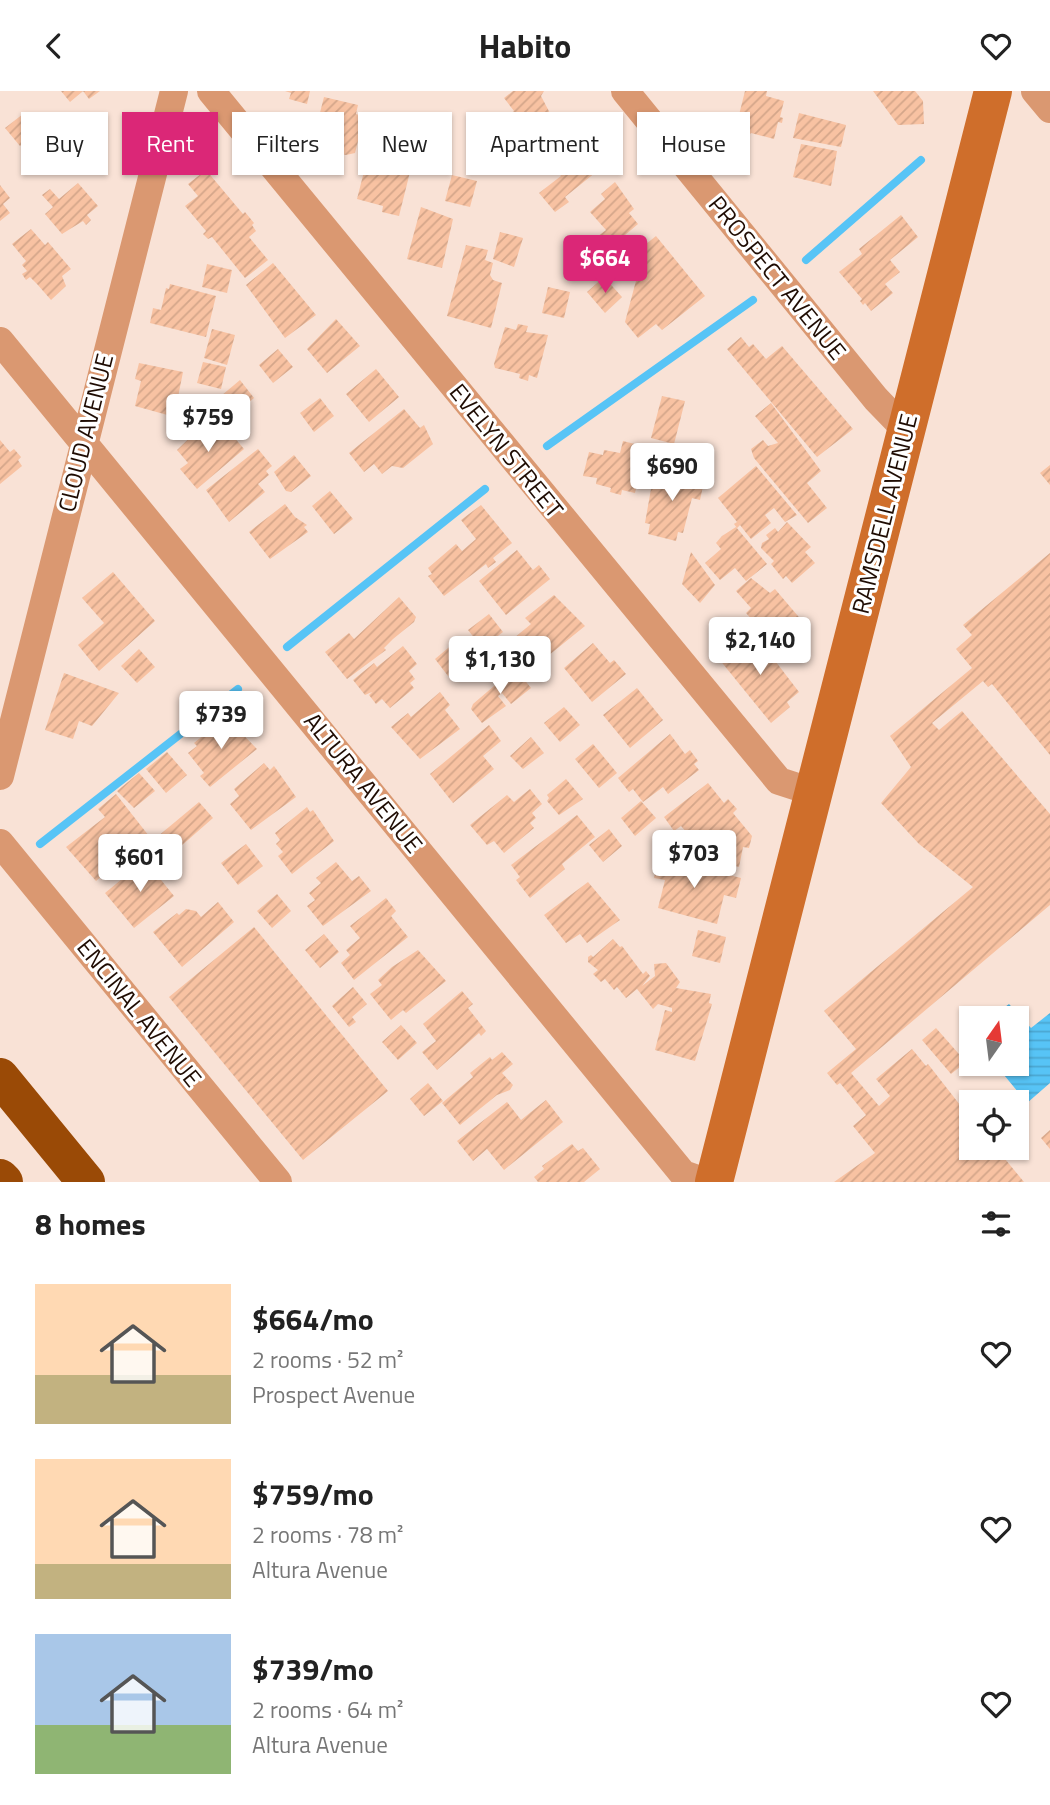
<!DOCTYPE html>
<meta charset="utf-8">
<style>
:root{--surface:#fff;--page:#f2f2f2;--text:#222;--muted:#767676;--accent:#db2777}
body{margin:0;font-family:"Titillium Web",sans-serif;background:var(--page);color:var(--text);height:100vh;display:flex;flex-direction:column;font-size:26px;white-space:nowrap}
*{box-sizing:border-box;margin:0}
p{font-size:23px;color:var(--muted)}
.icon{flex:none;width:38px;height:38px;fill:none;stroke:currentColor;stroke-width:2;stroke-linecap:round;stroke-linejoin:round}
.map{position:relative;height:1091px;overflow:hidden}
.panel{display:flex;flex-direction:column;background:var(--surface);flex:1}
.panel>*{flex:none}
.top-card{position:absolute;left:21px;top:21px;width:1008px;height:63px;display:flex;gap:14px}
.needle{width:46px;rotate:14deg}
.controls{position:absolute;left:959px;top:915px;display:grid;gap:14px}
.controls a{display:grid;place-items:center;width:70px;height:70px;border-radius:0px;background:var(--surface);box-shadow:0 2px 5px #0004;font-size:35px}
.price{position:absolute;translate:-50% -60px;padding:0 16px;border-radius:7px;background:#fff;color:#222;font-size:23px;line-height:46px;filter:drop-shadow(0 2px 4px #0008)}
.price::after{content:'';position:absolute;left:50%;top:42px;width:21px;height:16px;margin-left:-10px;background:inherit;clip-path:polygon(0 0,100% 0,50% 100%)}
.price.on{background:var(--accent);color:#fff}
ul{padding:0;list-style:none}
li{display:flex;align-items:center;gap:21px;height:175px;padding:0 35px}
li span{display:grid;place-items:center;flex:none;width:196px;height:140px;border-radius:0px;color:#555}
li>.icon{margin-inline-start:auto}
span .icon{width:84px;height:84px;fill:#fffc;stroke-width:1}
li b{font-size:30px}
h2{display:flex;justify-content:space-between;align-items:center;height:84px;padding:0 35px;font-size:30px}
.pill{padding:0 24px;border-radius:0px;background:var(--surface);box-shadow:0 2px 5px #0004;font-size:24px;line-height:63px}
.pill.on{background:var(--accent);color:#fff}
header{display:flex;justify-content:space-between;align-items:center;height:91px;padding:0 35px;background:var(--surface);font-size:32px;font-weight:700}
.map>svg:first-child{display:block}
.water{fill:url(#water-rules)}
.lines{fill:none;stroke-linecap:round;stroke-linejoin:round}
.stream{stroke:#57c4f6;stroke-width:8}
.building{fill:url(#building-hatch)}
.street{stroke:#da9871;stroke-width:28}
.secondary{stroke:#cf6e2b;stroke-width:38}
.highway{stroke:#9a4a06;stroke-width:38}
.labels{text-anchor:middle;stroke-width:6;stroke-linejoin:round;paint-order:stroke}
.street-label{font-size:24px;fill:#1f0c03;stroke:#fff}
</style>
<header><svg class="icon" aria-label="back" viewBox="0 0 24 24"><path d="M15 5l-7 7 7 7"/></svg>Habito<svg class="icon" aria-label="heart" viewBox="0 0 24 24"><path d="M12 20l-8-8c-3-5 5-10 8-4 3-6 11-1 8 4z"/></svg></header>
<div class="map">
<svg width="1050" height="1091" viewBox="0 0 1050 1091">
<defs>
<pattern id="water-rules" width="6" height="5" patternUnits="userSpaceOnUse" patternTransform="scale(1.75)"><rect width="6" height="5" fill="#57c4f6"/><path d="M0 2.5h6" fill="none" stroke="#4ba7d1"/></pattern>
<pattern id="building-hatch" width="6" height="6" patternUnits="userSpaceOnUse" patternTransform="scale(1.75)"><rect width="6" height="6" fill="#f8c2a2"/><path d="M-1 1l2-2M0 6l6-6M5 7l2-2" fill="none" stroke="#d4a68a"/></pattern>
</defs>
<rect width="100%" height="100%" fill="#f9e2d6"/>
<path class="water" d="M 1009,913 L 1031,937 L 1050,922 L 1050,992 L 1027,1012 L 995,973 L 1017,973 L 1017,928 L 990,927 Z"/>
<g class="lines">
<path class="stream" d="M 806,169 L 921,69
M 547,355 L 753,209
M 287,556 L 485,398
M 40,753 L 238,598"/>
</g>
<path class="building" d="M 61,0 L 100,0 L 89,8 L 83,0 L 70,11 Z
M 285,0 L 310,0 L 307,13 L 289,8 L 291,2 Z
M 513,0 L 544,0 L 541,5 L 552,26 L 531,43 L 542,57 L 513,76 L 502,63 L 512,55 L 496,34 L 514,20 L 504,7 Z
M 745,0 L 767,0 L 766,5 L 784,10 L 780,26 L 783,27 L 782,32 L 778,31 L 774,48 L 751,42 L 748,46 L 735,40 Z
M 873,0 L 915,0 L 923,10 L 924,33 L 898,34 Z
M 324,6 L 358,14 L 356,23 L 364,26 L 355,62 L 346,64 L 336,62 L 337,57 L 312,53 Z
M 799,22 L 846,34 L 841,56 L 793,47 Z
M 23,23 L 37,41 L 20,55 L 5,37 Z
M 574,28 L 590,39 L 603,58 L 592,66 L 601,77 L 565,106 L 569,111 L 555,121 L 539,102 L 561,85 L 545,66 L 549,62 L 542,53 Z
M 411,29 L 432,32 L 426,60 L 405,55 Z
M 374,41 L 396,47 L 389,76 L 410,81 L 399,125 L 382,121 L 383,115 L 357,108 Z
M 801,53 L 837,60 L 831,95 L 793,86 Z
M 206,79 L 243,123 L 245,121 L 254,132 L 252,134 L 256,140 L 249,146 L 268,169 L 245,187 L 212,146 L 208,148 L 203,143 L 206,140 L 185,115 L 198,105 L 188,93 Z
M 452,84 L 477,90 L 470,116 L 445,110 Z
M 615,91 L 634,118 L 629,122 L 638,133 L 604,162 L 593,149 L 606,139 L 590,121 L 605,108 L 601,103 Z
M 78,92 L 98,115 L 87,124 L 91,129 L 86,134 L 83,130 L 62,143 L 45,123 L 53,116 L 42,104 L 50,98 L 59,108 Z
M 0,94 L 10,107 L 3,113 L 10,122 L 0,130 Z
M 421,116 L 453,128 L 442,177 L 407,168 Z
M 901,124 L 918,146 L 890,169 L 900,181 L 885,193 L 893,202 L 871,220 L 865,212 L 863,214 L 860,210 L 862,208 L 839,181 L 862,163 L 859,158 Z
M 31,138 L 45,154 L 48,151 L 71,178 L 62,185 L 66,195 L 51,209 L 37,193 L 30,186 L 26,189 L 22,183 L 27,180 L 22,174 L 26,170 L 12,153 Z
M 500,141 L 523,147 L 514,176 L 493,168 Z
M 656,145 L 705,205 L 662,239 L 656,233 L 638,247 L 625,231 L 637,186 L 633,182 L 640,177 L 635,172 L 645,165 L 640,158 Z
M 466,154 L 488,159 L 485,169 L 493,172 L 490,184 L 493,189 L 502,192 L 491,237 L 447,225 Z
M 273,172 L 316,224 L 285,247 L 246,194 Z
M 207,173 L 232,179 L 227,202 L 202,196 Z
M 604,186 L 622,206 L 605,222 L 587,201 Z
M 170,193 L 216,205 L 206,246 L 150,232 L 153,217 L 161,219 L 166,197 L 169,198 Z
M 548,196 L 570,201 L 564,227 L 542,222 Z
M 336,228 L 360,255 L 327,282 L 307,258 Z
M 518,233 L 528,235 L 526,241 L 548,244 L 537,287 L 529,284 L 528,290 L 519,287 L 520,283 L 495,277 L 494,273 L 505,236 L 516,239 Z
M 212,238 L 235,244 L 227,274 L 204,267 Z
M 741,246 L 749,256 L 753,253 L 766,268 L 782,255 L 853,338 L 817,366 L 727,258 Z
M 278,258 L 293,276 L 273,292 L 259,274 Z
M 203,271 L 226,276 L 221,298 L 197,292 Z
M 139,272 L 183,281 L 177,311 L 175,310 L 171,325 L 135,315 L 141,290 L 135,288 Z
M 376,278 L 399,306 L 369,331 L 346,303 Z
M 240,289 L 254,307 L 235,323 L 221,305 Z
M 662,305 L 685,310 L 674,353 L 651,347 Z
M 320,307 L 334,325 L 314,341 L 300,322 Z
M 771,312 L 821,380 L 807,392 L 827,417 L 808,432 L 754,367 L 751,358 L 763,349 L 768,355 L 778,352 L 755,325 Z
M 404,318 L 420,337 L 424,334 L 433,353 L 403,377 L 392,375 L 382,383 L 374,373 L 364,381 L 349,362 Z
M 223,333 L 244,358 L 197,398 L 180,378 L 188,372 L 177,359 L 202,335 L 209,344 Z
M 0,349 L 10,361 L 14,358 L 21,366 L 18,369 L 22,375 L 0,393 Z
M 623,350 L 646,356 L 635,402 L 622,399 L 621,404 L 610,401 L 611,397 L 596,393 L 597,387 L 583,385 L 589,361 L 603,364 L 604,359 L 620,362 Z
M 258,358 L 272,375 L 266,380 L 269,384 L 258,393 L 265,401 L 229,431 L 206,399 Z
M 294,364 L 311,385 L 291,401 L 286,400 L 274,381 Z
M 1050,374 L 1050,394 L 1040,382 Z
M 756,375 L 797,424 L 785,431 L 774,417 L 765,424 L 771,432 L 751,448 L 740,434 L 737,437 L 734,433 L 737,431 L 718,407 Z
M 675,379 L 705,386 L 700,409 L 692,407 L 683,442 L 678,441 L 676,450 L 648,443 L 650,433 L 645,432 L 654,381 L 674,386 Z
M 330,400 L 353,428 L 334,443 L 312,415 Z
M 285,413 L 295,426 L 307,434 L 304,436 L 308,441 L 270,468 L 249,441 Z
M 481,414 L 512,452 L 493,467 L 496,471 L 488,477 L 486,473 L 444,505 L 428,485 L 432,483 L 428,477 L 456,453 L 462,460 L 476,448 L 461,429 Z
M 787,431 L 811,456 L 805,461 L 815,472 L 792,492 L 786,485 L 783,488 L 771,473 L 774,470 L 761,457 L 762,452 L 769,448 L 766,444 L 775,437 L 778,441 Z
M 736,436 L 767,473 L 746,490 L 735,477 L 720,489 L 705,472 L 721,458 L 716,452 L 722,445 Z
M 517,459 L 533,479 L 539,474 L 550,488 L 506,524 L 479,490 Z
M 691,461 L 715,494 L 700,512 L 682,493 Z
M 1050,462 L 1050,664 L 992,593 L 988,596 L 983,590 L 932,632 L 939,639 L 962,620 L 1050,723 L 1050,814 L 851,982 L 879,1015 L 890,1005 L 876,988 L 912,958 L 926,975 L 928,973 L 971,1028 L 971,1057 L 996,1057 L 1024,1091 L 834,1091 L 875,1062 L 853,1035 L 866,1024 L 840,992 L 837,994 L 827,982 L 856,958 L 824,920 L 973,796 L 919,753 L 881,712 L 911,676 L 890,645 L 972,577 L 956,558 L 972,544 L 963,534 Z
M 113,481 L 155,530 L 99,580 L 78,554 L 104,532 L 82,507 Z
M 751,487 L 770,502 L 775,498 L 803,531 L 793,540 L 798,545 L 780,561 L 762,546 L 765,543 L 746,522 L 751,517 L 736,500 Z
M 554,504 L 585,535 L 533,577 L 523,565 L 515,571 L 503,556 L 531,533 L 525,527 Z
M 399,506 L 416,526 L 414,531 L 393,548 L 384,557 L 386,559 L 347,588 L 325,561 L 349,542 L 354,548 Z
M 489,523 L 503,541 L 482,557 L 468,539 Z
M 753,541 L 799,601 L 787,611 L 790,616 L 771,632 L 719,568 Z
M 454,552 L 468,569 L 448,585 L 435,568 Z
M 593,552 L 610,572 L 614,569 L 626,583 L 592,611 L 564,577 Z
M 403,555 L 417,573 L 409,580 L 415,588 L 410,592 L 414,597 L 390,617 L 382,608 L 376,613 L 369,604 L 372,601 L 365,604 L 353,589 L 374,572 L 377,576 Z
M 139,558 L 155,576 L 137,592 L 121,575 Z
M 515,577 L 531,597 L 511,613 L 502,602 L 498,605 L 506,615 L 482,632 L 471,618 L 473,613 Z
M 64,582 L 119,602 L 92,635 L 79,630 L 73,648 L 45,639 Z
M 637,597 L 663,629 L 630,657 L 603,624 Z
M 440,601 L 450,614 L 445,619 L 460,638 L 420,668 L 391,636 L 408,622 L 411,626 Z
M 564,616 L 580,634 L 560,651 L 544,632 Z
M 226,626 L 257,658 L 210,696 L 200,685 L 204,682 L 188,662 L 197,655 L 194,652 Z
M 489,634 L 501,650 L 483,665 L 494,678 L 453,712 L 430,683 Z
M 670,643 L 685,663 L 690,659 L 698,670 L 694,673 L 699,679 L 668,703 L 663,696 L 643,711 L 633,698 L 629,701 L 618,687 Z
M 531,646 L 544,662 L 523,678 L 510,665 Z
M 593,653 L 617,682 L 599,697 L 575,668 Z
M 167,661 L 187,684 L 166,702 L 146,678 Z
M 264,672 L 270,679 L 274,675 L 296,706 L 251,739 L 230,713 L 239,705 L 234,698 Z
M 139,682 L 155,700 L 134,717 L 117,700 Z
M 566,688 L 583,708 L 559,724 L 547,710 L 549,707 L 547,704 Z
M 708,692 L 724,712 L 728,708 L 737,718 L 733,722 L 752,745 L 749,757 L 743,756 L 739,776 L 714,770 L 718,752 L 714,746 L 707,751 L 701,745 L 694,750 L 681,735 L 674,740 L 664,726 Z
M 530,698 L 542,713 L 532,722 L 536,727 L 530,732 L 534,737 L 504,762 L 494,750 L 487,754 L 470,734 L 507,704 L 514,711 Z
M 116,703 L 149,745 L 96,790 L 66,756 L 105,726 L 98,718 Z
M 641,710 L 656,727 L 635,745 L 621,727 Z
M 199,711 L 213,727 L 172,763 L 157,746 Z
M 307,716 L 310,721 L 313,719 L 334,750 L 292,783 L 278,765 L 283,761 L 276,753 L 280,749 L 275,742 Z
M 577,724 L 595,746 L 562,773 L 565,778 L 530,807 L 516,789 L 520,786 L 511,774 Z
M 609,738 L 622,755 L 603,771 L 589,754 Z
M 246,753 L 263,775 L 238,794 L 221,772 Z
M 659,766 L 741,787 L 736,807 L 724,804 L 717,833 L 658,817 L 665,789 L 654,787 Z
M 145,769 L 174,805 L 134,837 L 105,802 Z
M 336,771 L 352,790 L 359,785 L 371,800 L 323,835 L 307,815 L 315,809 L 309,802 L 321,792 L 316,787 Z
M 588,791 L 620,829 L 587,852 L 580,843 L 566,852 L 544,824 Z
M 277,803 L 291,820 L 272,837 L 257,820 Z
M 386,807 L 396,820 L 391,825 L 408,846 L 354,889 L 341,872 L 350,864 L 346,859 L 360,847 L 350,835 Z
M 218,811 L 234,831 L 182,876 L 153,841 L 177,822 L 179,824 L 186,818 L 196,820 L 201,826 Z
M 254,836 L 388,1000 L 303,1069 L 169,906 Z
M 698,839 L 726,846 L 720,872 L 692,865 Z
M 324,843 L 339,861 L 320,877 L 305,859 Z
M 613,848 L 620,856 L 622,855 L 643,883 L 646,880 L 650,885 L 642,895 L 655,885 L 654,873 L 666,872 L 680,891 L 676,897 L 711,903 L 709,912 L 712,913 L 695,970 L 655,959 L 665,919 L 672,921 L 672,917 L 658,913 L 653,918 L 637,898 L 626,907 L 617,896 L 614,899 L 605,888 L 601,891 L 593,883 L 598,879 L 588,871 L 588,866 L 591,864 L 593,866 Z
M 418,859 L 446,890 L 406,922 L 403,919 L 391,929 L 370,903 L 382,894 L 378,889 L 392,876 Z
M 353,896 L 367,913 L 352,926 L 356,931 L 349,936 L 332,915 Z
M 462,900 L 473,913 L 468,917 L 486,940 L 481,945 L 479,942 L 437,979 L 422,961 L 436,950 L 423,933 Z
M 401,934 L 417,952 L 398,969 L 382,951 Z
M 936,937 L 966,971 L 951,983 L 922,949 Z
M 502,961 L 513,973 L 502,982 L 513,994 L 510,999 L 497,1004 L 460,1034 L 442,1012 L 473,986 L 470,982 L 490,966 L 492,969 Z
M 428,992 L 443,1010 L 424,1025 L 410,1008 Z
M 546,1009 L 563,1031 L 504,1079 L 487,1058 L 473,1070 L 457,1050 L 507,1011 L 521,1029 Z
M 1050,1039 L 1050,1058 L 1041,1047 Z
M 572,1053 L 578,1060 L 583,1057 L 600,1078 L 584,1091 L 538,1091 L 534,1086 L 544,1078 L 542,1075 Z"/>
<g class="lines">
<path class="street" d="M 211,0 L 779,690 L 813,701
M 625,0 L 876,308 L 906,339
M 1035,0 L 1050,18
M 0,250 L 683,1083 L 706,1091
M 0,685 L 174,0
M 0,752 L 278,1091"/>
<path class="secondary" d="M 714,1091 L 993,0"/>
<path class="highway" d="M 0,986 L 86,1091
M 0,1087 L 4,1091"/>
</g>
<g class="labels">
<g class="street-label">
<text transform="translate(777 187) rotate(51)" y="8">PROSPECT AVENUE</text>
<text transform="translate(86 342) rotate(-76)" y="8">CLOUD AVENUE</text>
<text transform="translate(506 360) rotate(51)" y="8">EVELYN STREET</text>
<text transform="translate(885 423) rotate(-76)" y="8">RAMSDELL AVENUE</text>
<text transform="translate(363 692) rotate(51)" y="8">ALTURA AVENUE</text>
<text transform="translate(139 922) rotate(51)" y="8">ENCINAL AVENUE</text>
</g>
</g>
</svg>
<div class="controls">
<a><svg class="needle" viewBox="-14 -14 28 28"><path d="M0-13l5 13h-10z" fill="#e53935"/><path d="M0 13l5-13h-10z" fill="#767676"/></svg></a>
<a><svg class="icon" aria-label="locate" viewBox="0 0 24 24"><circle cx="12" cy="12" r="6"/><path d="M12 2v4M12 18v4M2 12h4M18 12h4"/></svg></a>
</div>
<b class="price on" style="left:605px;top:204px">$664</b>
<b class="price" style="left:208px;top:363px">$759</b>
<b class="price" style="left:672px;top:412px">$690</b>
<b class="price" style="left:760px;top:586px">$2,140</b>
<b class="price" style="left:500px;top:605px">$1,130</b>
<b class="price" style="left:221px;top:660px">$739</b>
<b class="price" style="left:694px;top:799px">$703</b>
<b class="price" style="left:140px;top:803px">$601</b>
<div class="top-card">
<a class="pill">Buy</a>
<a class="pill on">Rent</a>
<a class="pill">Filters</a>
<a class="pill">New</a>
<a class="pill">Apartment</a>
<a class="pill">House</a>
</div>
</div>
<section class="panel">
<h2>8 homes<svg class="icon" aria-label="filters" viewBox="0 0 24 24"><path d="M4 7h16M4 17h16"/><circle cx="9" cy="7" r="2"/><circle cx="15" cy="17" r="2"/></svg></h2>
<ul>
<li><span style="background:linear-gradient(#ffd9b3 65%,#c2b280 0)"><svg class="icon" aria-label="home" viewBox="0 0 24 24"><path d="M3 11l9-7 9 7M6 9v11h12V9"/></svg></span><div><b>$664/mo</b><p>2 rooms · 52 m²</p><p>Prospect Avenue</p></div><svg class="icon" aria-label="heart" viewBox="0 0 24 24"><path d="M12 20l-8-8c-3-5 5-10 8-4 3-6 11-1 8 4z"/></svg></li>
<li><span style="background:linear-gradient(#ffd9b3 75%,#c2b280 0)"><svg class="icon" aria-label="home" viewBox="0 0 24 24"><path d="M3 11l9-7 9 7M6 9v11h12V9"/></svg></span><div><b>$759/mo</b><p>2 rooms · 78 m²</p><p>Altura Avenue</p></div><svg class="icon" aria-label="heart" viewBox="0 0 24 24"><path d="M12 20l-8-8c-3-5 5-10 8-4 3-6 11-1 8 4z"/></svg></li>
<li><span style="background:linear-gradient(#a9c7e8 65%,#8fb573 0)"><svg class="icon" aria-label="home" viewBox="0 0 24 24"><path d="M3 11l9-7 9 7M6 9v11h12V9"/></svg></span><div><b>$739/mo</b><p>2 rooms · 64 m²</p><p>Altura Avenue</p></div><svg class="icon" aria-label="heart" viewBox="0 0 24 24"><path d="M12 20l-8-8c-3-5 5-10 8-4 3-6 11-1 8 4z"/></svg></li>
</ul>
</section>
